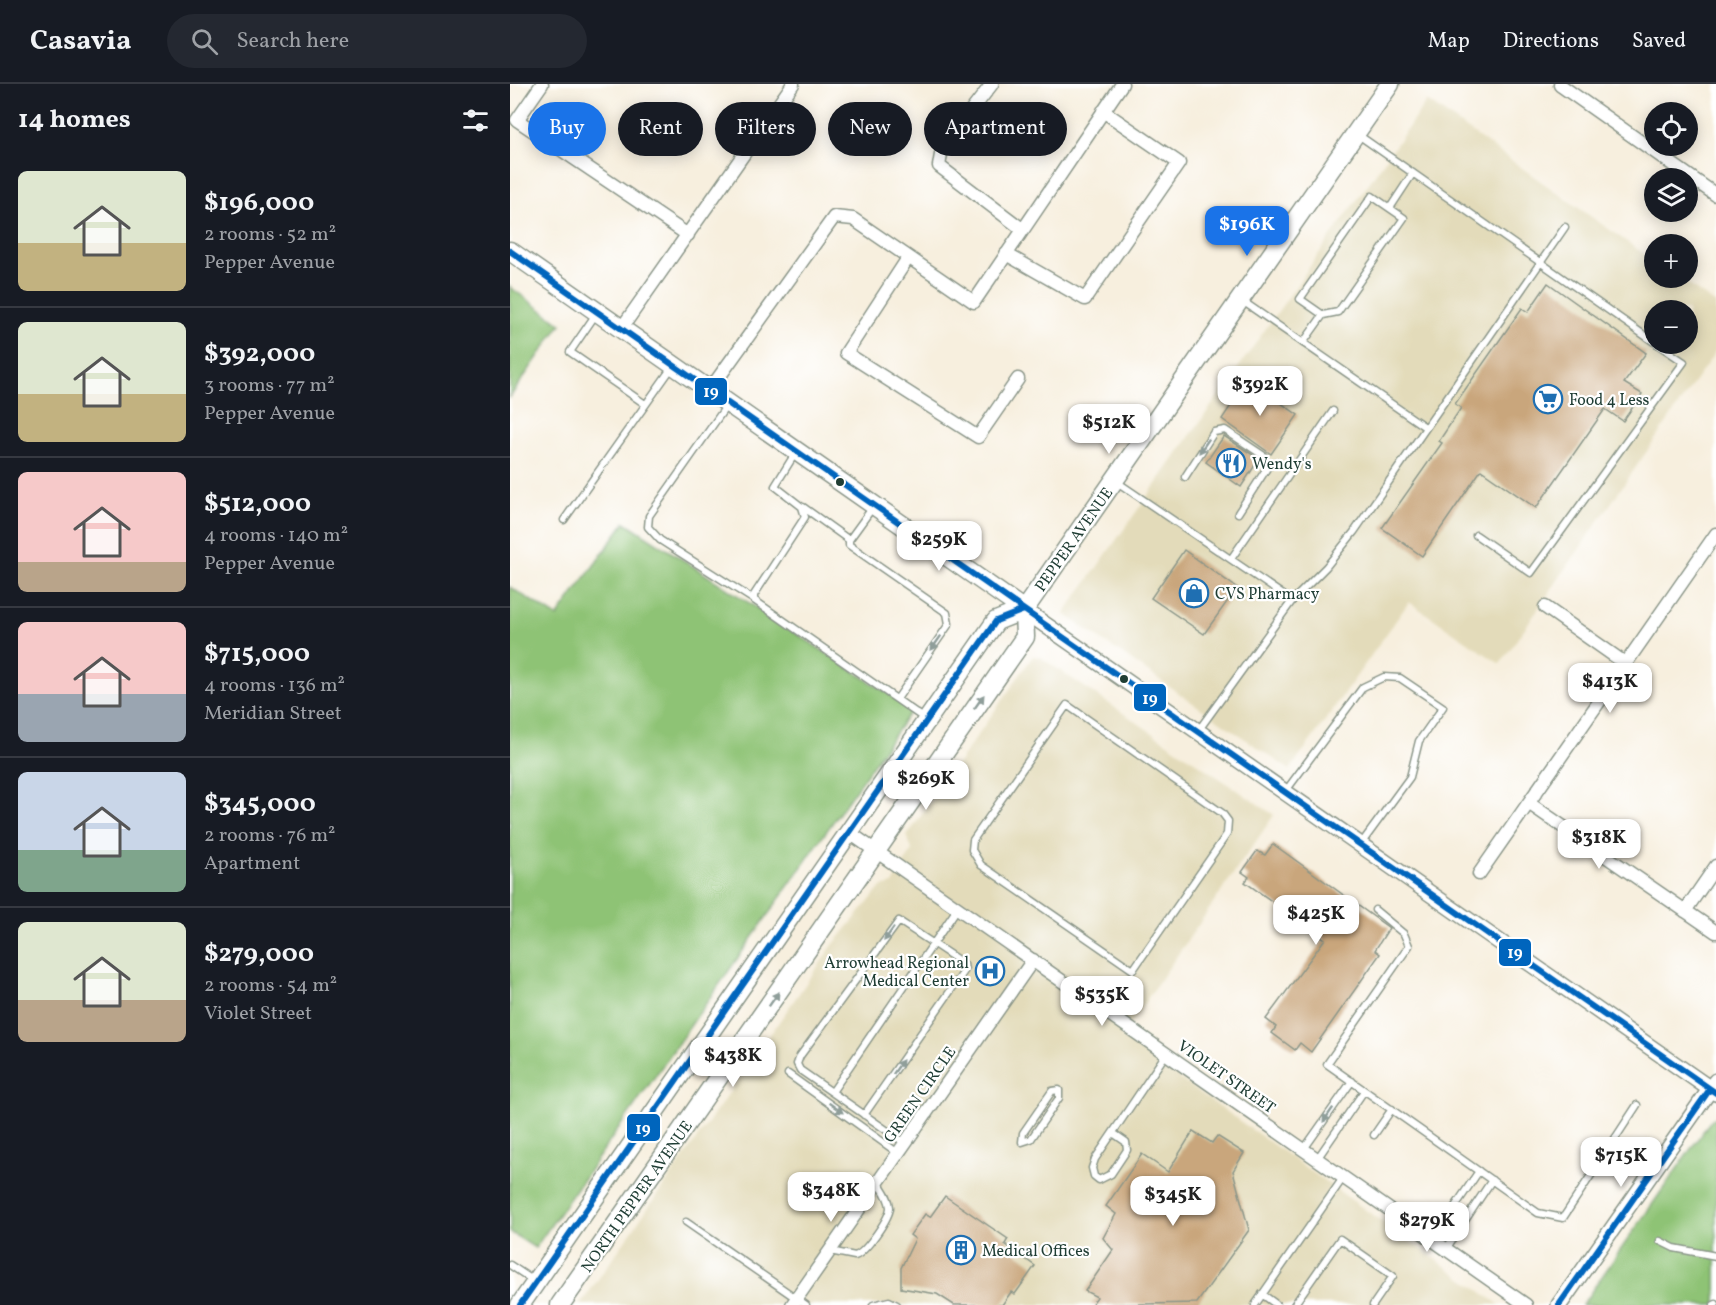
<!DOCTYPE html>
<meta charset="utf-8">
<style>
:root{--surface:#171b24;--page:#242831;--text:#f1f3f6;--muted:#9ea1a6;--line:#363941;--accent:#1a73e8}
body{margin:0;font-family:Vollkorn,serif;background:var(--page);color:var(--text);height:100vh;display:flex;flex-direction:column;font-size:22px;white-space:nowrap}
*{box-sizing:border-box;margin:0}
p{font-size:20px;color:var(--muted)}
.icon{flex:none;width:33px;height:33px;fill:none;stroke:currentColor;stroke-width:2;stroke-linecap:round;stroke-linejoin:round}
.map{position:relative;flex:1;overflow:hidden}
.sheet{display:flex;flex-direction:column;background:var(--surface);width:510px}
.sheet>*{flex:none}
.top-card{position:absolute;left:18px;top:18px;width:570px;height:54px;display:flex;gap:12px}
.fabs{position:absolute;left:1134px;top:18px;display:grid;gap:12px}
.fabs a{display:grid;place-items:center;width:54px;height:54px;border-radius:50%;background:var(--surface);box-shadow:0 3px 15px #0003;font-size:30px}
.price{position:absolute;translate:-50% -51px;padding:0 14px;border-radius:12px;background:#fff;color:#222;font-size:20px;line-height:39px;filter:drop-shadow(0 2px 3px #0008)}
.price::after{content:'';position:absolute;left:50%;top:36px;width:18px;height:14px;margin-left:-9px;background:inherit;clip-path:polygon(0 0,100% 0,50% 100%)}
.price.on{background:var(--accent);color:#fff}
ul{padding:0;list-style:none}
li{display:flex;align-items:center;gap:18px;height:150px;padding:0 18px}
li+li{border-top:2px solid var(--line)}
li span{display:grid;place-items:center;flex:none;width:168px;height:120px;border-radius:9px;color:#555}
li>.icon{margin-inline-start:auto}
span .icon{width:72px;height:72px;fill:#fffc;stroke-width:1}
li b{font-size:26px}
h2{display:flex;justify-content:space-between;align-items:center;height:72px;padding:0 18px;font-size:26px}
.tag{padding:0 21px;border-radius:27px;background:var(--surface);box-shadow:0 3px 15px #0003;font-size:21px;line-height:54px}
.tag.on{background:var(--accent);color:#fff}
header{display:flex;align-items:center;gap:36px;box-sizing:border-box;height:84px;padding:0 30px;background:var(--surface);border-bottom:2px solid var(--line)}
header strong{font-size:28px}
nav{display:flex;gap:33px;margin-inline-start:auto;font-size:21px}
.search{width:420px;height:54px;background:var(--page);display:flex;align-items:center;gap:15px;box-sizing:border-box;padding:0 21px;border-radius:33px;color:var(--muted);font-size:22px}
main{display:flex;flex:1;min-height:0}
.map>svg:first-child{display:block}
.built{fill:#e3dbba;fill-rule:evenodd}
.green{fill:#8ec375;stroke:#568054;stroke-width:1.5}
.building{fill:#c9a67b}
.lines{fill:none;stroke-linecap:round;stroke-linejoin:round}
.service-casing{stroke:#8b9689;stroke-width:9}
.minor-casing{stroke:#8b9689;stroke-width:15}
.tertiary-casing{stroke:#8b9689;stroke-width:18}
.secondary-casing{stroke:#8b9689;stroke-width:21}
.service{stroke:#fff;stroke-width:6}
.minor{stroke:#fff;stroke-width:12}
.tertiary{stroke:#fff;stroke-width:15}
.secondary{stroke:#fff;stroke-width:18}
.bus-1-casing{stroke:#fff;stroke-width:10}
.bus-1{stroke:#0065bd;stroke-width:6}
.oneway{fill:#8f9e9a}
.bus-dot{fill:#1f3d34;stroke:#fff;stroke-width:2}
.labels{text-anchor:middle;stroke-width:4.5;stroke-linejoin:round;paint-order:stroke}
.poi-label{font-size:16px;fill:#1f3d34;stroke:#fff;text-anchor:start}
.street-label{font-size:16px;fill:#1f3d34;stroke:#fff}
.line-badge{stroke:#fff;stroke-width:2}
.badge-label{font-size:16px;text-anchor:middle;font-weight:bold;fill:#fff}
</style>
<header>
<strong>Casavia</strong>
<div class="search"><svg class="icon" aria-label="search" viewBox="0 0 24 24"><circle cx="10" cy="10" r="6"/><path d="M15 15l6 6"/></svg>Search here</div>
<nav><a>Map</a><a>Directions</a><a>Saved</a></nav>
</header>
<main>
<section class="sheet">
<h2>14 homes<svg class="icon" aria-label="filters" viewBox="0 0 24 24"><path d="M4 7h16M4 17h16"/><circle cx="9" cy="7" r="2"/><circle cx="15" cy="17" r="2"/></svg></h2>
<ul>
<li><span style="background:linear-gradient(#dfe7d0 60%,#c2b280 0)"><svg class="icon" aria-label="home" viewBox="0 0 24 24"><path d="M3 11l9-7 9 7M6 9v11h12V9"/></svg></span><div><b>$196,000</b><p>2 rooms · 52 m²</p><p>Pepper Avenue</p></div></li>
<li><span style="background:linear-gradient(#dfe7d0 60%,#c2b280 0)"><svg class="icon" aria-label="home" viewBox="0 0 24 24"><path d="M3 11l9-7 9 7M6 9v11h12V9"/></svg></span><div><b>$392,000</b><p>3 rooms · 77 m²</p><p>Pepper Avenue</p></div></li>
<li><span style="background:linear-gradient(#f6c9c9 75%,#b9a48a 0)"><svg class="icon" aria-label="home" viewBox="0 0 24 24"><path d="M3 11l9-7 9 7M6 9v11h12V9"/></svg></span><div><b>$512,000</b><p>4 rooms · 140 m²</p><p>Pepper Avenue</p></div></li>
<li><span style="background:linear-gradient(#f6c9c9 60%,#9aa5b1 0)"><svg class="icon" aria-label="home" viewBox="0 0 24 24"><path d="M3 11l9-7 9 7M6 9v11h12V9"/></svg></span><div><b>$715,000</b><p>4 rooms · 136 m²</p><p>Meridian Street</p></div></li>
<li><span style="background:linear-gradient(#c9d6e8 65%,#7fa58c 0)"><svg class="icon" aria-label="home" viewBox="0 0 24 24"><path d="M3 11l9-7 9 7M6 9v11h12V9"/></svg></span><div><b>$345,000</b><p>2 rooms · 76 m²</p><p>Apartment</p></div></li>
<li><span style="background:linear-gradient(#dfe7d0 65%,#b9a48a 0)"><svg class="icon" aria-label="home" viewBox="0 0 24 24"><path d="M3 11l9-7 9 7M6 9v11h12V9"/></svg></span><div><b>$279,000</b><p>2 rooms · 54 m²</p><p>Violet Street</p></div></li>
</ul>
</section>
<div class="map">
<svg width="1206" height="1221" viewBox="0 0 1206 1221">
<rect width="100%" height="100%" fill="#fff"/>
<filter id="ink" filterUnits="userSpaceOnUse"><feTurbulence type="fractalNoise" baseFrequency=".0167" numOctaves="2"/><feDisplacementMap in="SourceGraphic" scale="12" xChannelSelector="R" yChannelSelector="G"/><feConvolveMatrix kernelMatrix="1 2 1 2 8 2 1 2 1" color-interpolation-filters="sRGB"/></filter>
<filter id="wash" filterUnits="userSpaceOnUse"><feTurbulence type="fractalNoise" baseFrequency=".008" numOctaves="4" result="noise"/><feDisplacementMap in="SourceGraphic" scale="24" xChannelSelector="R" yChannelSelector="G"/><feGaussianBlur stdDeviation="1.35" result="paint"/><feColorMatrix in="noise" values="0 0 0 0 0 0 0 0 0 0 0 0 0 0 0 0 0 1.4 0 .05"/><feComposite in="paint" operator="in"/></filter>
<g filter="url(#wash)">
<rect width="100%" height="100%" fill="#f7efde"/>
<path class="built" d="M 917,17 L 1144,177 L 1144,194 L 1169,194 L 1206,220 L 1206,267 L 990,580 L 899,518 L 780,686 L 554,530 ZM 1144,226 L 1178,226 L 1178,260 L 1144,260 Z
M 523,572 L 530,573 L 764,731 L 611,953 L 990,1221 L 70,1221 L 323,861 L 371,803 L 383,800 L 402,766 L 397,752 Z"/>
<path class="green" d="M 0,203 L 51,240 L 0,313 Z
M 115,438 L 402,625 L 25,1164 L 0,1148 L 0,503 L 47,533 Z
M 1206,1033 L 1206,1221 L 1072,1221 L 1201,1036 Z"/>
<g id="blocks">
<path class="building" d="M 1038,199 L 1136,269 L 1114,299 L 1132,310 L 1113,337 L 1095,325 L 1026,424 L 971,386 L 912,472 L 872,444 L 932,359 L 929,357 L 951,324 L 945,320 L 1012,224 L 1018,228 Z
M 738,296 L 788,331 L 761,370 L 712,335 Z
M 714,352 L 749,375 L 731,403 L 696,378 Z
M 674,466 L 727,504 L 694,550 L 641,514 Z
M 763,760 L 879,844 L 865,866 L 870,870 L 801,968 L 790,959 L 785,966 L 762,949 L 766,943 L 756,935 L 815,855 L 735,798 L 739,793 L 732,788 L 747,767 L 755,771 Z
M 683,1047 L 702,1059 L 707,1052 L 734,1069 L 723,1087 L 739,1146 L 687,1219 L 581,1221 L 587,1213 L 575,1207 L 603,1166 L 593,1154 L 606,1130 L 596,1122 L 632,1070 L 658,1088 Z
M 435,1112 L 498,1155 L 495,1160 L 525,1182 L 505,1210 L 501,1208 L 492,1221 L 444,1221 L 427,1210 L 391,1204 L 391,1184 L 405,1155 L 400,1151 L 415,1130 L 420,1133 Z"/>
</g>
</g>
<g filter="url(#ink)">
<use href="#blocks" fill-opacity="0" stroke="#8b9689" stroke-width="1.5"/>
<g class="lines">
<g class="service-casing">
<path id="service" d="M 847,50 L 1144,258
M 880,124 L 903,89
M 731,216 L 915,343
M 86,230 L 60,268 L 135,320
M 793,259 L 813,231 L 828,228 L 894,134 L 862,112 L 790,215 L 813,231
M 217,321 L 139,432 L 138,443 L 150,456 L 244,516
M 286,368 L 265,402 L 292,423 L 295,433 L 244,511 L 244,516 L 415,635
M 675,393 L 704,348 L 715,346 L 754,372 L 757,384 L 728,429
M 607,398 L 782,517
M 293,423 L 339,456 L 339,461 L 437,529 L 439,540 L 387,615
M 54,436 L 163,282
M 966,451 L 1021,489 L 1174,278 L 1147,260
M 339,456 L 363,423
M 721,475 L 823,327
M 557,621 L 712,729 L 718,737 L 717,750 L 623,886 L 471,781 L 462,766 L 463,756 Z
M 688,647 L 782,517 L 816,483 L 844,448 L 1055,143
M 775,708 L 853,603 L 874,593 L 890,594 L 933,623 L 909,657 L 900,693 L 851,760
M 865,826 L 894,850 L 899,862 L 817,980 L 1028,1129 L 1053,1134 L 1127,1021
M 278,990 L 388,1069
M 549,1006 L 549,1014 L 521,1055 L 512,1058 L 513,1049 L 542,1007 Z
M 322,1008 L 447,825
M 354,1031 L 455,886 L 454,880 L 389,837 L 290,972 L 287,980 L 290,986 L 395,1059
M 603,1049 L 616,1058 L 617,1066 L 601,1090 L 589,1096 L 584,1092 L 582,1084 L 585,1075 L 656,970
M 864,1051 L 882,1025
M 794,1065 L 842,997
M 807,1075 L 854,1007
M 176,1138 L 296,1221
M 923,1155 L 969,1087
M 1150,1157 L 1164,1164 L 1206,1172
M 936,1165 L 982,1096
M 320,1167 L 345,1172 C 355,1169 380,1134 380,1123 C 379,1113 373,1106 368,1098
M 0,1181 L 24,1197
M 752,1210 L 767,1221
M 363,1221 L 379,1217 L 387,1221
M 745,1221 L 833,1094
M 784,1221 L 830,1155 L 883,1192 L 863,1221
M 1204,1221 L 1206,1220"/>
</g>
<g class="minor-casing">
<path id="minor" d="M 32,0 L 7,36 L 178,151
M 482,0 L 432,65 L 429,82 L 512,145
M 1050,1 L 1206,111
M 496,170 L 575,215 L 669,79 L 593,27
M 398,174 L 336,269 L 468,353 L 508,295
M 111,245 L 283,0
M 199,307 L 324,133 L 343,135 L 464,218 L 612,0
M 1035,523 L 1116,580
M 1020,720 L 1206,848
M 340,749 L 1016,1221
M 969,790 L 1206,450
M 1175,827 L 1206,782
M 282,1221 L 523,876"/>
</g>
<g class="tertiary-casing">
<path id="tertiary" d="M 514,526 L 1206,1009
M 1049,1221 L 1206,997"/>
</g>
<g class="secondary-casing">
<path id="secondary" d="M 0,167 L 514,526
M 10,1221 L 486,537 L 514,526 L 880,0
M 50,1221 L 515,553 L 514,526"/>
</g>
<use href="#service" class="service"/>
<use href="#minor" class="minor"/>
<use href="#tertiary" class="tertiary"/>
<use href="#secondary" class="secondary"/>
<g class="bus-1-casing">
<path id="bus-1" d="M 0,167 L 1206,1009
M 10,1221 L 486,537 L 514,526
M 1049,1221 L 1200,1005"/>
</g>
<use href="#bus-1" class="bus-1"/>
</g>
<defs><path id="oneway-solid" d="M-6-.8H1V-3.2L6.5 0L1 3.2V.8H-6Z" transform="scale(1.5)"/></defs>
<g class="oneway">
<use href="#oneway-solid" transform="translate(694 362) rotate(125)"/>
<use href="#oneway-solid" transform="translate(426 559) rotate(125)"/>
<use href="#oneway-solid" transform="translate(469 618) rotate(-55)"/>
<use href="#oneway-solid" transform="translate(379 850) rotate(126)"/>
<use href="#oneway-solid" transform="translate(264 915) rotate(-55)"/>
<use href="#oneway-solid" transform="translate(388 983) rotate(-55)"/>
<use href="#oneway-solid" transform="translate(326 1024) rotate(35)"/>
<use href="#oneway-solid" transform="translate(818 1031) rotate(125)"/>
</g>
</g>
<defs>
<g id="supermarket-ring" transform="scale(1.5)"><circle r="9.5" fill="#fff" stroke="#1f6fb2" stroke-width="1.5"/><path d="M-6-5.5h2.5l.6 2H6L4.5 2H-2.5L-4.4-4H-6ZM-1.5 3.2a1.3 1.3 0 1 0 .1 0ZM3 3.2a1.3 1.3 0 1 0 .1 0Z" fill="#1f6fb2"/></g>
<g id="restaurant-ring" transform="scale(1.5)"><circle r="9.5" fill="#fff" stroke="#1f6fb2" stroke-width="1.5"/><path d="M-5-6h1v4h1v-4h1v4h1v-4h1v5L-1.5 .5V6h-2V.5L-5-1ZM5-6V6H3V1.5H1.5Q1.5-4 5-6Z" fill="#1f6fb2"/></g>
<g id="shop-ring" transform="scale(1.5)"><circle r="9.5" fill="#fff" stroke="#1f6fb2" stroke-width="1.5"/><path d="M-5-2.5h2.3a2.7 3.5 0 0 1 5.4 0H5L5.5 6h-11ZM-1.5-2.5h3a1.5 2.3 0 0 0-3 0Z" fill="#1f6fb2"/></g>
<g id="hospital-ring" transform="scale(1.5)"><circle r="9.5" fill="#fff" stroke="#1f6fb2" stroke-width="1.5"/><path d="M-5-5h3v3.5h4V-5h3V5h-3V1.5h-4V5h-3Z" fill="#1f6fb2"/></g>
<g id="building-ring" transform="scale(1.5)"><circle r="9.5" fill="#fff" stroke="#1f6fb2" stroke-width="1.5"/><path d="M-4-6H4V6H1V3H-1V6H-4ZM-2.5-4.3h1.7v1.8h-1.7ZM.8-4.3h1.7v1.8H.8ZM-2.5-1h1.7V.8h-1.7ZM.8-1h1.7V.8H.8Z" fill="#1f6fb2"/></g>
</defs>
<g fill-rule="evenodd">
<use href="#supermarket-ring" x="1038" y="315"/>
<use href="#restaurant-ring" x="721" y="379"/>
<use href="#shop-ring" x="684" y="509"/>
<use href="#hospital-ring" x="480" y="887"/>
<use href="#building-ring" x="451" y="1166"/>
</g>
<g class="bus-dot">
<circle cx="330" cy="398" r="5"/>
<circle cx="614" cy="595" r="5"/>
</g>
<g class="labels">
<g class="poi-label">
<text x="1059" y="321">Food 4 Less</text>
<text x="742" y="385">Wendy's</text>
<text x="705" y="515">CVS Pharmacy</text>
<text x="459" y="884" text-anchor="end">Arrowhead Regional<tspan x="459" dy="18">Medical Center</tspan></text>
<text x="472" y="1172">Medical Offices</text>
</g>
<g class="street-label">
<text transform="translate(563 455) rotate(-55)" y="6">PEPPER AVENUE</text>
<text transform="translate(717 992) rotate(35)" y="6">VIOLET STREET</text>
<text transform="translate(409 1010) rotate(-55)" y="6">GREEN CIRCLE</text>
<text transform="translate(126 1112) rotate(-55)" y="6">NORTH PEPPER AVENUE</text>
</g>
</g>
<g class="line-badge">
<rect x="184" y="293" width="34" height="29" rx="6" fill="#0065bd"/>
<rect x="623" y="599" width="34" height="29" rx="6" fill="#0065bd"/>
<rect x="988" y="854" width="34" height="29" rx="6" fill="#0065bd"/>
<rect x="116" y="1029" width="35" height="29" rx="6" fill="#0065bd"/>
</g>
<g class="badge-label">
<text x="201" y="313">19</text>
<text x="640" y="620">19</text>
<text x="1005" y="874">19</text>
<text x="133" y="1050">19</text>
</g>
</svg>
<div class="fabs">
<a><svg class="icon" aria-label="locate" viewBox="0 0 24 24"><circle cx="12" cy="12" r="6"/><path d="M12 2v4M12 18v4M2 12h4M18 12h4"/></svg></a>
<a><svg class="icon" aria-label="layers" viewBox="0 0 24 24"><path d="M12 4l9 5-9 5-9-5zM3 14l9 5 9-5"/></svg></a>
<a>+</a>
<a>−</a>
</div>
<b class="price on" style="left:737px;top:173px">$196K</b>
<b class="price" style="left:750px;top:333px">$392K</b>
<b class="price" style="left:599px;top:371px">$512K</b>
<b class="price" style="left:429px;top:488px">$259K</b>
<b class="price" style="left:1100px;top:630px">$413K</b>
<b class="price" style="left:416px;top:727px">$269K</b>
<b class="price" style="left:1089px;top:786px">$318K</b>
<b class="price" style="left:806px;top:862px">$425K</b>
<b class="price" style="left:592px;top:943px">$535K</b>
<b class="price" style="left:223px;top:1004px">$438K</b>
<b class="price" style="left:1111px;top:1104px">$715K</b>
<b class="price" style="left:321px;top:1139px">$348K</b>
<b class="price" style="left:663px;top:1143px">$345K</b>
<b class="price" style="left:917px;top:1169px">$279K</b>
<div class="top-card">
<a class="tag on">Buy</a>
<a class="tag">Rent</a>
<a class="tag">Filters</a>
<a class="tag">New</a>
<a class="tag">Apartment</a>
</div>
</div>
</main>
